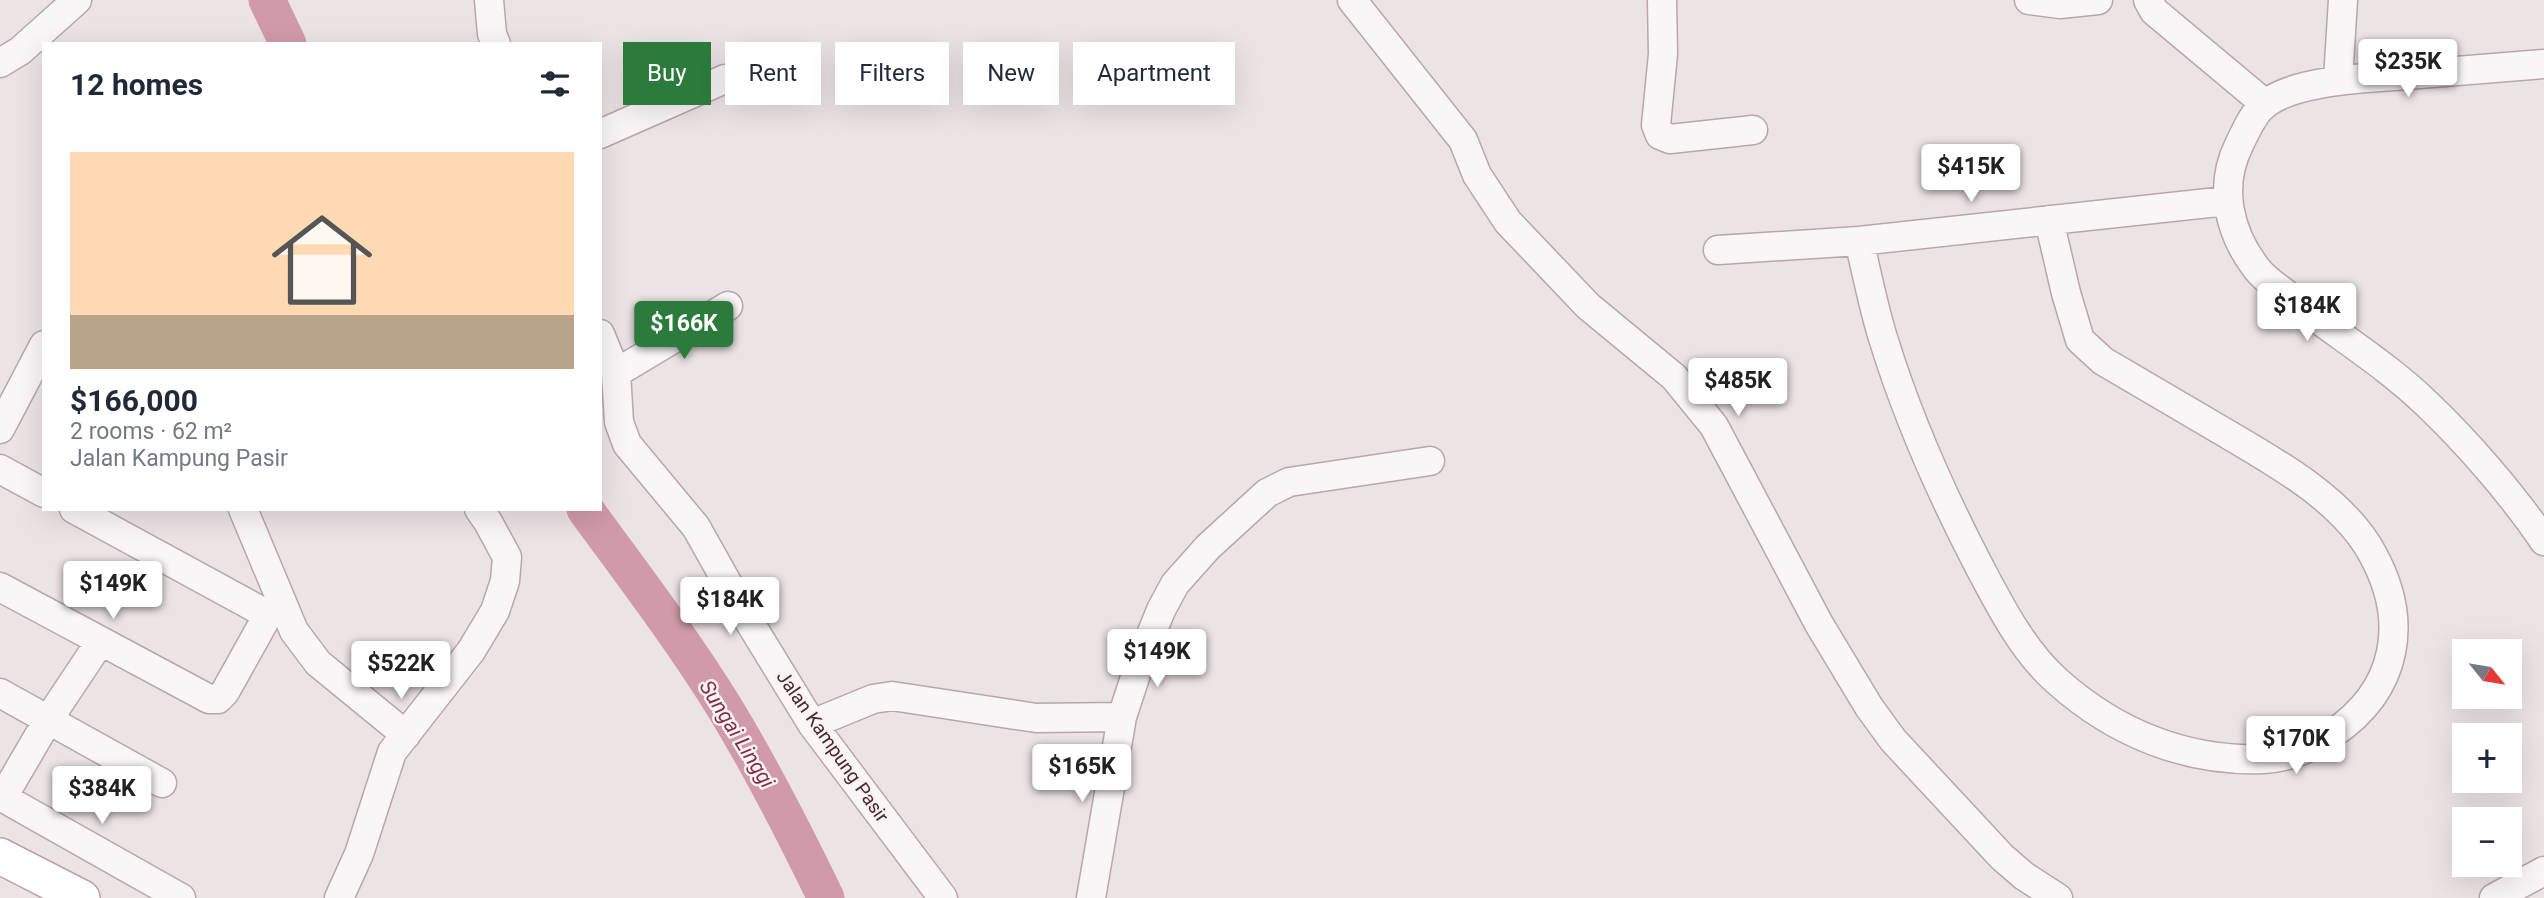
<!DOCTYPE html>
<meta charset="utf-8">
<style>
:root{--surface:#fff;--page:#f6f6f7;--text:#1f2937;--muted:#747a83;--accent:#2c7a3c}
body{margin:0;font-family:Roboto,sans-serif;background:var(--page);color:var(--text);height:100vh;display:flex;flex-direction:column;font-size:26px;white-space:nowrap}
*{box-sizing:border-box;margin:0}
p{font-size:23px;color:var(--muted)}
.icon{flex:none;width:38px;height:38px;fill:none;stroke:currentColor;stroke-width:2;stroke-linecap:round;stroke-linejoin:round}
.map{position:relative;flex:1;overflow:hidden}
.drawer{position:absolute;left:42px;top:42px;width:560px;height:469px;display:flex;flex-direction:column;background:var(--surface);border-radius:0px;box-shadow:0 7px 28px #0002}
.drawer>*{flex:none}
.banner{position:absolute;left:623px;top:42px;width:665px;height:63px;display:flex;gap:14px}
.needle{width:46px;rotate:120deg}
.tools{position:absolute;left:2452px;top:639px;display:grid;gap:14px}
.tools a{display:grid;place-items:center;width:70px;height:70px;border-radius:0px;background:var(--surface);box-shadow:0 7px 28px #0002;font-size:35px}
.price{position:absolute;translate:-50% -60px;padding:0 16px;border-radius:7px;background:#fff;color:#222;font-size:23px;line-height:46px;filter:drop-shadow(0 2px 4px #0008)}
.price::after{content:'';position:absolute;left:50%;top:42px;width:21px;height:16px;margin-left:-10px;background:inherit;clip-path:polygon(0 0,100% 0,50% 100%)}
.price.selected{background:var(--accent);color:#fff}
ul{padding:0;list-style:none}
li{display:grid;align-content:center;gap:14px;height:371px;padding:0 28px}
li span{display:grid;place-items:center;height:217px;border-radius:0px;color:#555}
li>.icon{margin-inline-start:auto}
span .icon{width:126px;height:126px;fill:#fffc;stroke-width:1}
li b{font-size:30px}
h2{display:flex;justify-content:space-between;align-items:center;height:84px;padding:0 28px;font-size:30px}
.tag{padding:0 24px;border-radius:0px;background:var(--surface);box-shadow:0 7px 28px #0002;font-size:24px;line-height:63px}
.tag.selected{background:var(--accent);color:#fff}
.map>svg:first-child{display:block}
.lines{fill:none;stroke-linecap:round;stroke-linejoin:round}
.river{stroke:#d09aaa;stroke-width:37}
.minor-casing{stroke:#b7a7aa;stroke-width:31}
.major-casing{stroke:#baa1a6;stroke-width:38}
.minor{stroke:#faf6f7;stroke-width:28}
.major{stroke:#fff;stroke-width:35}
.labels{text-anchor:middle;stroke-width:5;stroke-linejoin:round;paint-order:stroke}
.street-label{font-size:19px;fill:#47282d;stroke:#f9f3f4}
.water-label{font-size:21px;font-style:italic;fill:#802d42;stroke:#f9f3f4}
</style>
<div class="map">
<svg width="2544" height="898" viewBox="0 0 2544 898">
<rect width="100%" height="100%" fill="#ece3e5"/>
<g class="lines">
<path class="river" d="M 267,0 L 288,44
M 585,509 C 633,575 683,640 726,710 C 763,771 795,834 826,898"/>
<g class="minor-casing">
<path id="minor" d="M 489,0 L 492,34 L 496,44
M 1352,0 L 1463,140 L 1477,175 L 1508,222 L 1588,306 L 1674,377 L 1714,426 L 1819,624 L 1869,707 L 1893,740 L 2002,857 L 2024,876 L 2058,898
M 1662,0 L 1663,54 L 1656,125 L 1660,135 L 1670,139 L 1753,130
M 2029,0 L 2060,4 L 2098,0
M 2148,0 L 2154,11 L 2264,103
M 0,63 L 20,51 L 77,0
M 2544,64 C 2498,68 2452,71 2407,75 C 2370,78 2332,79 2297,89 C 2260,100 2254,113 2239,145 C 2218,187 2229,233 2257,269 C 2266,281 2282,290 2293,300 C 2337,335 2387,365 2427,404 C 2467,442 2513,495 2544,541
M 2338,80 L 2343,0
M 600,134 L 725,79
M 1859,241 C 1867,273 1873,306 1883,338 C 1907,416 1941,493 1979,566 C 2000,606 2023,651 2057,681 C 2115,733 2186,762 2264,759 C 2288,758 2314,747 2332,734 C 2398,690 2410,621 2372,553 C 2341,496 2266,457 2212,425 C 2176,404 2139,382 2103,361 L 2080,340 L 2066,293 L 2049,220
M 1718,250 L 1859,241 L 2227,201
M 600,334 L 616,373 L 619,422 L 627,444 L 696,527 L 747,618 L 812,724 L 943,898
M 616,373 L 728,306
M 0,429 L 44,345
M 0,469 L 44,493
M 243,509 L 294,631 L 318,663 L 406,735
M 0,587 L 209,699 L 218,699 L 225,692 L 264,622 L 261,611 L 74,509
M 0,693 L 162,783
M 812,724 L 873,699 L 892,696 L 1036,718 L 1122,717 L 1140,662 L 1161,610 L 1175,584 L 1208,547 L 1267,493 L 1289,482 L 1430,461
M 0,796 L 181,898
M 3,797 L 48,720 L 100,642
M 339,898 L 359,854 L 392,752 L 471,651 L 495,611 L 505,581 L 507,557 L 488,522 L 479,509
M 1091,898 L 1122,717
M 2494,898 L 2544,871"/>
</g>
<g class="major-casing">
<path id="major" d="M 0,856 L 82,898"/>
</g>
<use href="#minor" class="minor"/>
<use href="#major" class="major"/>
</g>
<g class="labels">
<g class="street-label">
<text transform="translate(833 746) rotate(55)" y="7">Jalan Kampung Pasir</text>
</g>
<g class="water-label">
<text transform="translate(737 734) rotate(58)" y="7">Sungai Linggi</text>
</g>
</g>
</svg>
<div class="tools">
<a><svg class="needle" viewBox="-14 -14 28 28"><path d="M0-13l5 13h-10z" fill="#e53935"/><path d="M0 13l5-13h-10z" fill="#747a83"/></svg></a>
<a>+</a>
<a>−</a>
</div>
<b class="price" style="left:2408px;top:99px">$235K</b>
<b class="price" style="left:1971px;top:204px">$415K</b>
<b class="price" style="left:2307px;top:343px">$184K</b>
<b class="price selected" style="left:684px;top:361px">$166K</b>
<b class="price" style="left:1738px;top:418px">$485K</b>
<b class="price" style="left:113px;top:621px">$149K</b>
<b class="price" style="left:730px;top:637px">$184K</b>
<b class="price" style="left:1157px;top:689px">$149K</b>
<b class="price" style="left:401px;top:701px">$522K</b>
<b class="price" style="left:2296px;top:776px">$170K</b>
<b class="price" style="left:1082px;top:804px">$165K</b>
<b class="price" style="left:102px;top:826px">$384K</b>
<div class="banner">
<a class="tag selected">Buy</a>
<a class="tag">Rent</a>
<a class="tag">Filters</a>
<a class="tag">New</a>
<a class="tag">Apartment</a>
</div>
<section class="drawer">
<h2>12 homes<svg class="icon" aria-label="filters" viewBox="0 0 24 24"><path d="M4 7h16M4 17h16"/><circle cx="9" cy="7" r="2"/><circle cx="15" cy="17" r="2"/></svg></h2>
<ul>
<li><span style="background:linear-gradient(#ffd9b3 75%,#b9a48a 0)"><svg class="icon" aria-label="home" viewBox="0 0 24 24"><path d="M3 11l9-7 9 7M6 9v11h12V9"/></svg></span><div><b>$166,000</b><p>2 rooms · 62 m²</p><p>Jalan Kampung Pasir</p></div></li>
</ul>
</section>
</div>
